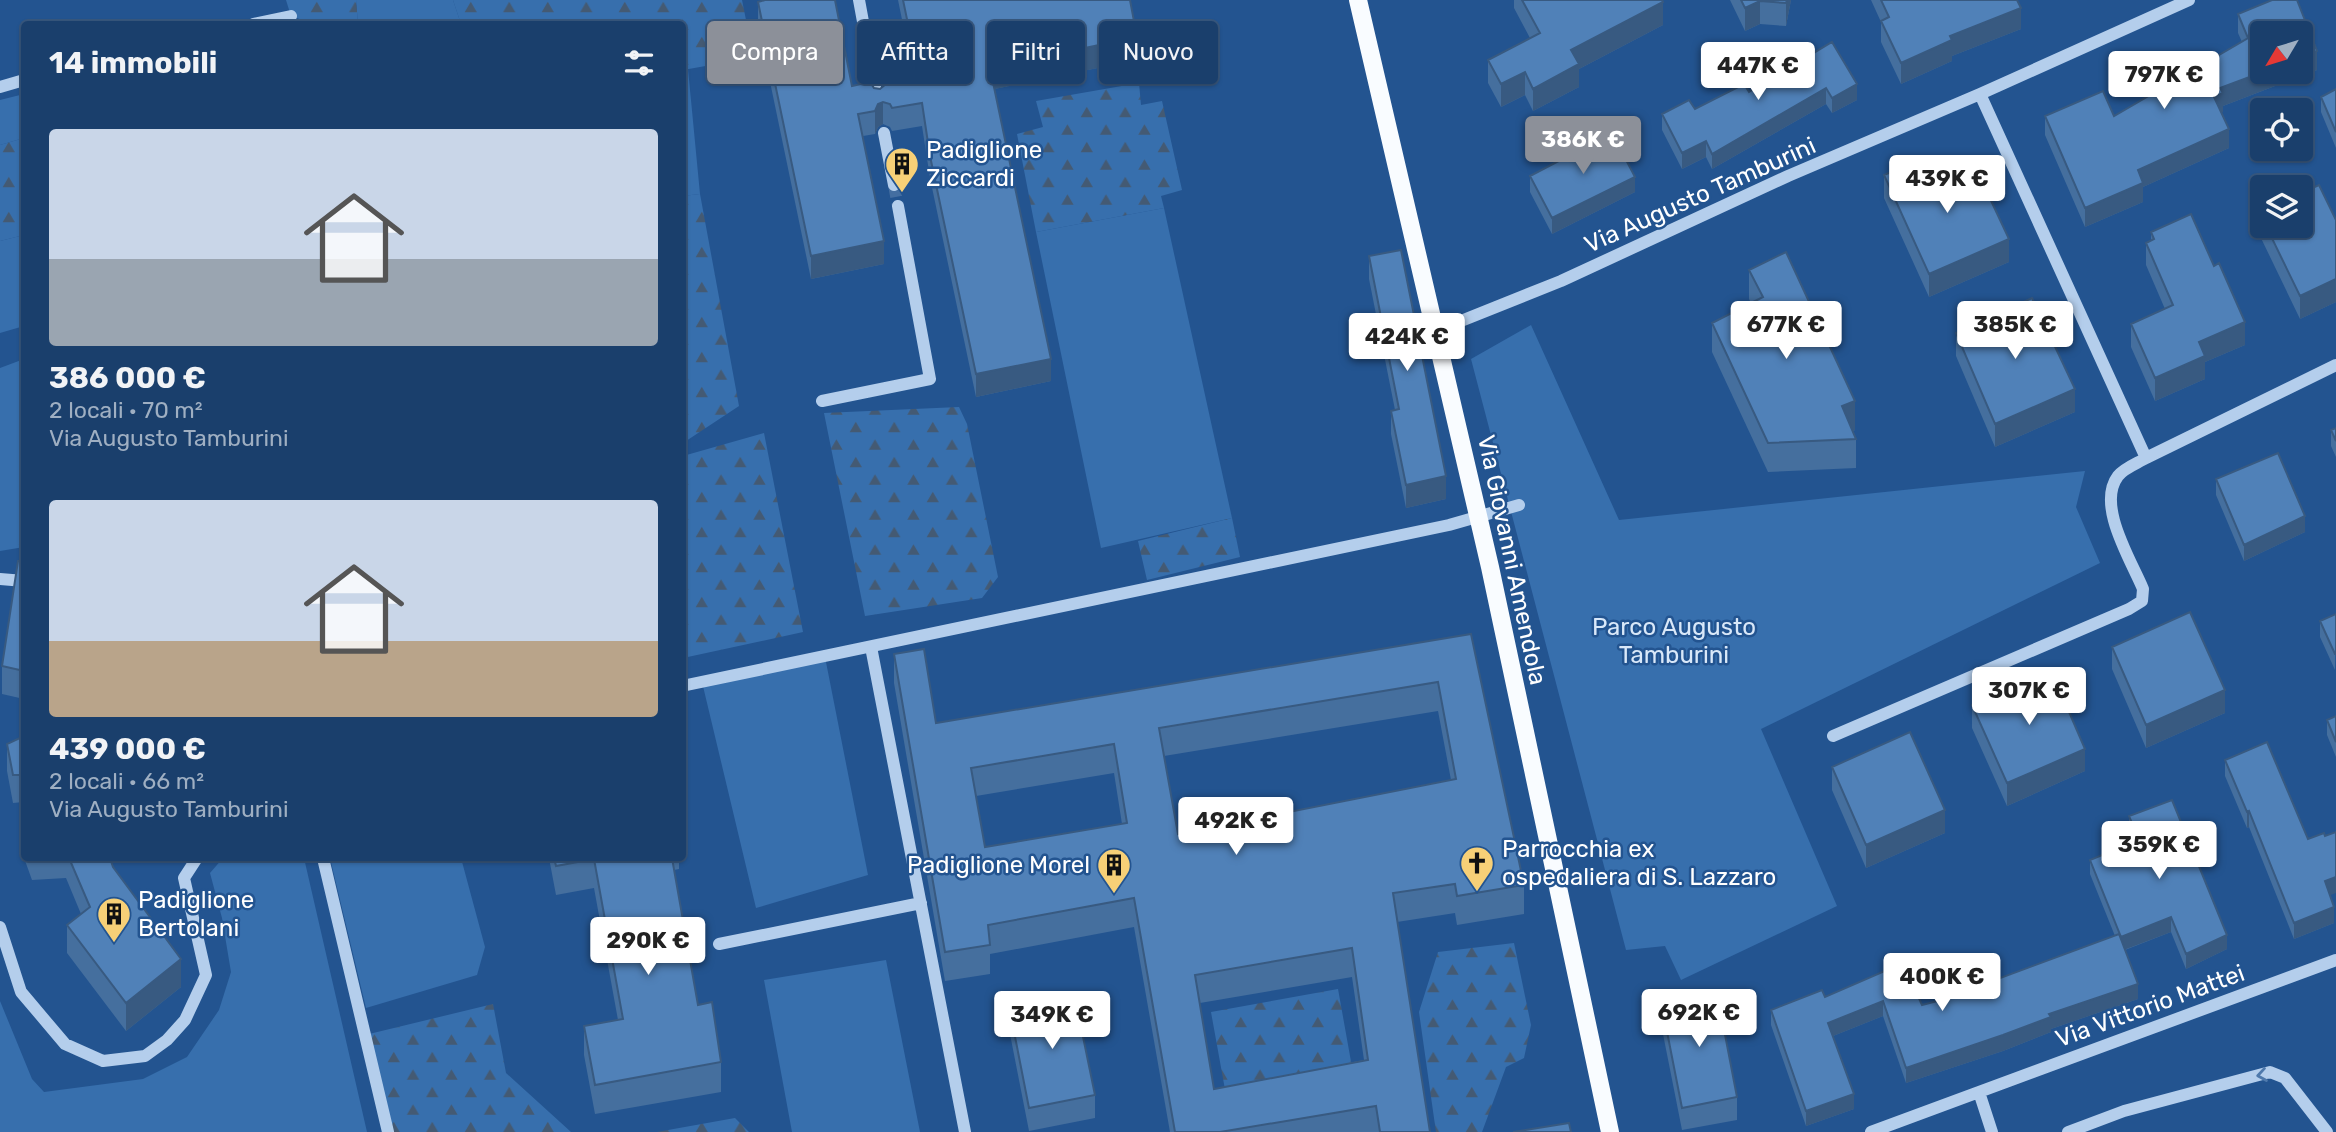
<!DOCTYPE html>
<html lang="it">
<meta charset="utf-8">
<style>
:root{--surface:#1a3f6c;--page:#274a74;--text:#f1f3f6;--muted:#9fafc2;--line:#38587f;--accent:#8c9099}
body{margin:0;font-family:Rubik,sans-serif;background:var(--page);color:var(--text);height:100vh;display:flex;flex-direction:column;font-size:26px;white-space:nowrap}
*{box-sizing:border-box;margin:0}
p{font-size:23px;color:var(--muted)}
.icon{flex:none;width:38px;height:38px;fill:none;stroke:currentColor;stroke-width:2;stroke-linecap:round;stroke-linejoin:round}
.map{position:relative;flex:1;overflow:hidden}
.details{position:absolute;left:21px;top:21px;width:665px;height:840px;display:flex;flex-direction:column;background:var(--surface);border-radius:7px;box-shadow:0 2px 5px #0004,0 0 0 2px var(--line)}
.details>*{flex:none}
.guide{position:absolute;left:707px;top:21px;width:665px;height:63px;display:flex;gap:14px}
.needle{width:46px;rotate:232deg}
.controls{position:absolute;left:2250px;top:21px;display:grid;gap:14px}
.controls a{display:grid;place-items:center;width:63px;height:63px;border-radius:7px;background:var(--surface);box-shadow:0 2px 5px #0004,0 0 0 2px var(--line);font-size:35px}
.price{position:absolute;translate:-50% -60px;padding:0 16px;border-radius:7px;background:#fff;color:#222;font-size:23px;line-height:46px;filter:drop-shadow(0 2px 4px #0008)}
.price::after{content:'';position:absolute;left:50%;top:42px;width:21px;height:16px;margin-left:-10px;background:inherit;clip-path:polygon(0 0,100% 0,50% 100%)}
.price.on{background:var(--accent);color:#fff}
ul{padding:0;list-style:none}
li{display:grid;align-content:center;gap:14px;height:371px;padding:0 28px}
li span{display:grid;place-items:center;height:217px;border-radius:7px;color:#555}
li>.icon{margin-inline-start:auto}
span .icon{width:126px;height:126px;fill:#fffc;stroke-width:1}
li b{font-size:30px}
h2{display:flex;justify-content:space-between;align-items:center;height:84px;padding:0 28px;font-size:30px}
.pill{padding:0 24px;border-radius:7px;background:var(--surface);box-shadow:0 2px 5px #0004,0 0 0 2px var(--line);font-size:24px;line-height:63px}
.pill.on{background:var(--accent);color:#fff}
.map>svg:first-child{display:block}
.green{fill:#376fad}
.forest{fill:url(#forest-firs)}
.lines{fill:none;stroke-linecap:round;stroke-linejoin:round}
.minor-tunnel{stroke:#446ea1;stroke-width:12;stroke-dasharray:12 6;stroke-linecap:butt}
.minor{stroke:#b4ceec;stroke-width:12}
.major{stroke:#f9fcff;stroke-width:18}
.wall{fill:#456f9e;fill-rule:evenodd}
.shaded-wall{fill:#385a81}
.building{fill:#5081b8;stroke:#385a81;stroke-width:2;fill-rule:evenodd}
.oneway{stroke:#4e79ac}
.labels{text-anchor:middle;stroke-width:5;stroke-linejoin:round;paint-order:stroke}
.poi-label{font-size:24px;fill:#fff;stroke:#235490;text-anchor:start}
.street-label{font-size:24px;fill:#fff;stroke:#235490}
.park-label{font-size:24px;fill:#d9e8f9;stroke:#235490}
</style>
<div class="map">
<svg width="2336" height="1132" viewBox="0 0 2336 1132">
<defs>
<pattern id="forest-firs" width="22" height="20" patternUnits="userSpaceOnUse" patternTransform="scale(1.75)"><rect width="22" height="20" fill="#376fad"/><path d="M5 1l3.5 6h-7zM16 11l3.5 6h-7z" fill="#445a73"/></pattern>
</defs>
<rect width="100%" height="100%" fill="#235490"/>
<path class="green" d="M 356,0 L 453,0 L 461,24 L 358,24 Z
M 688,69 L 700,194 L 683,196 L 682,70 Z
M 24,94 L 24,138 L 0,145 L 0,100 Z
M 1164,208 L 1232,518 L 1101,548 L 1036,232 Z
M 24,235 L 24,326 L 0,333 L 0,241 Z
M 1531,325 L 1619,520 L 2085,471 L 2076,507 L 2100,563 L 1761,729 L 1837,906 L 1681,980 L 1665,946 L 1626,950 L 1471,359 Z
M 24,359 L 24,547 L 0,551 L 0,368 Z
M 825,657 L 868,875 L 756,908 L 702,682 Z
M 223,858 L 304,858 L 367,1132 L 0,1132 L 0,1001 L 32,1079 L 44,1092 L 143,1079 L 187,1057 L 219,1010 L 231,972 L 222,918 L 210,873 Z
M 330,858 L 461,858 L 485,947 L 477,975 L 366,1008 Z
M 886,960 L 920,1132 L 792,1132 L 764,980 Z"/>
<path class="forest" d="M 286,0 L 356,0 L 358,24 L 314,24 L 291,16 Z
M 453,0 L 742,0 L 751,45 L 711,65 L 683,70 L 682,24 L 461,24 Z
M 1139,83 L 1141,105 L 1162,101 L 1182,190 L 1161,196 L 1164,208 L 1036,232 L 1017,134 L 1043,127 L 1036,101 Z
M 24,138 L 24,235 L 0,241 L 0,145 Z
M 700,194 L 739,406 L 683,443 L 683,196 Z
M 959,407 L 967,424 L 998,577 L 982,598 L 865,616 L 824,413 Z
M 764,433 L 803,632 L 683,658 L 683,456 Z
M 1232,518 L 1240,557 L 1147,580 L 1138,541 Z
M 1514,943 L 1531,1025 L 1524,1058 L 1506,1067 L 1482,1132 L 1436,1132 L 1419,1012 L 1438,952 Z
M 1338,989 L 1355,1084 L 1228,1106 L 1211,1012 Z
M 493,1004 L 506,1073 L 571,1132 L 388,1132 L 365,1035 Z
M 735,1118 L 749,1132 L 657,1132 Z"/>
<g class="lines">
<path class="minor-tunnel" d="M 894,185 L 898,206"/>
<path class="minor" d="M 859,0 L 878,103
M 253,24 L 291,16
M 0,87 L 24,80
M 884,133 L 894,185
M 1436,331 L 1561,281 L 1788,176 L 1980,94 L 2189,0
M 822,401 L 930,379 L 898,206
M 2146,458 L 2336,365
M 0,579 L 24,581
M 871,647 L 965,1132
M 682,686 L 1449,525 L 1519,505
M 1833,736 L 2129,609 L 2142,601 L 2143,589 C 2131,560 2096,505 2118,476 C 2124,468 2138,463 2146,458 L 1980,94
M 323,858 L 388,1132
M 0,927 L 21,992 L 65,1044 L 103,1061 L 145,1056 L 167,1040 L 185,1020 L 206,975 L 184,878 L 197,858
M 719,944 L 921,903
M 1979,1092 L 1992,1132
M 1871,1132 L 2336,960
M 2068,1132 L 2124,1111 L 2270,1072 L 2285,1078 L 2327,1132"/>
<path class="major" d="M 1358,0 L 1490,567 L 1610,1132"/>
</g>
<path class="wall" d="M 898,0 L 1130,0 L 1137,60 L 994,89 L 1051,381 L 976,397 L 930,178 L 922,126 L 892,131 L 890,127 L 883,124 L 878,127 L 875,134 L 863,136 L 884,264 L 811,279 L 758,24 L 758,2 L 852,86 L 880,89 L 913,73 Z
M 1514,0 L 1662,0 L 1663,25 L 1579,69 L 1579,87 L 1533,111 L 1525,95 L 1501,107 L 1488,83 L 1488,60 L 1530,38 L 1514,8 Z
M 1730,0 L 1791,0 L 1786,26 L 1760,24 L 1745,31 Z
M 1871,0 L 2017,0 L 2021,29 L 1952,56 L 1952,61 L 1901,84 L 1881,42 L 1881,22 Z
M 2238,14 L 2317,70 L 2223,106 L 2223,112 L 2221,112 L 2229,148 L 2143,187 L 2143,202 L 2085,227 L 2045,135 L 2045,116 L 2114,116 L 2242,42 L 2238,33 Z
M 1832,42 L 1857,100 L 1832,113 L 1826,104 L 1712,169 L 1706,157 L 1682,169 L 1662,130 L 1662,114 L 1695,109 L 1749,92 Z
M 2336,89 L 2336,148 L 2321,112 L 2321,97 Z
M 1884,175 L 1921,187 L 2009,262 L 1929,297 L 1884,198 Z
M 1530,176 L 1635,192 L 1552,234 L 1530,192 Z
M 2263,211 L 2263,226 L 2301,226 L 2336,220 L 2336,302 L 2300,319 L 2260,236 L 2260,213 Z
M 2151,232 L 2245,345 L 2205,362 L 2205,379 L 2155,401 L 2131,347 L 2131,324 L 2165,309 L 2146,265 L 2146,243 L 2151,240 Z
M 1369,256 L 1446,499 L 1406,508 L 1391,434 L 1391,411 L 1395,410 L 1369,279 Z
M 1749,270 L 1855,430 L 1853,431 L 1856,439 L 1856,468 L 1768,472 L 1712,352 L 1712,323 L 1751,303 L 1749,299 Z
M 1956,333 L 2075,412 L 1995,447 L 1956,356 Z
M 2336,428 L 2336,457 L 2331,446 L 2331,430 Z
M 2216,479 L 2305,532 L 2244,561 L 2216,495 Z
M 21,540 L 24,541 L 24,699 L 2,694 L 2,666 L 20,561 Z
M 2336,614 L 2335,670 L 2320,637 L 2320,621 Z
M 1471,634 L 1524,885 L 1524,914 L 1457,925 L 1455,913 L 1397,922 L 1430,1132 L 1170,1132 L 1134,927 L 990,954 L 990,974 L 945,981 L 894,683 L 894,654 L 936,723 ZM 1438,711 L 1451,780 L 1178,834 L 1164,756 ZM 1114,773 L 1122,824 L 985,847 L 976,796 ZM 1352,977 L 1364,1060 L 1214,1089 L 1200,1003 Z
M 2112,647 L 2225,713 L 2146,748 L 2112,669 Z
M 1972,705 L 2085,771 L 2007,806 L 1972,728 Z
M 2336,716 L 2336,757 L 2327,735 L 2327,720 Z
M 24,736 L 24,807 L 23,802 L 13,803 L 7,771 L 7,744 Z
M 2225,760 L 2329,895 L 2334,923 L 2294,939 L 2249,827 L 2247,828 L 2225,776 Z
M 1832,767 L 1945,833 L 1866,868 L 1832,790 Z
M 2129,816 L 2227,949 L 2186,969 L 2171,932 L 2125,950 L 2138,999 L 2051,1029 L 2051,1032 L 2003,1051 L 1906,1083 L 1883,1016 L 1833,1036 L 1854,1109 L 1806,1126 L 1771,1025 L 1771,1010 L 1825,997 L 1922,1005 L 1941,1000 L 2115,936 L 2090,874 L 2090,860 L 2134,842 L 2129,830 Z
M 23,827 L 24,827 L 24,858 L 110,858 L 113,867 L 181,987 L 126,1031 L 67,953 L 67,925 L 81,914 L 66,878 L 32,880 L 23,855 Z
M 549,858 L 679,858 L 679,869 L 674,870 L 698,1005 L 721,1062 L 721,1092 L 595,1114 L 584,1055 L 584,1026 L 618,1020 L 594,888 L 556,895 Z
M 1661,1001 L 1737,1097 L 1737,1120 L 1682,1130 L 1661,1024 Z
M 1009,1006 L 1095,1095 L 1095,1118 L 1029,1131 L 1009,1029 Z"/>
<path class="shaded-wall" d="M 1787,0 L 1791,0 L 1786,26 L 1786,3 Z
M 1760,1 L 1760,24 L 1745,31 L 1745,8 Z
M 1663,2 L 1663,25 L 1579,69 L 1579,87 L 1533,111 L 1533,89 L 1571,50 Z
M 2021,8 L 2021,29 L 1952,56 L 1952,61 L 1901,84 L 1901,63 L 1950,36 Z
M 1137,37 L 1137,60 L 990,90 L 990,68 Z
M 2317,51 L 2317,70 L 2223,106 L 2223,112 L 2214,116 L 2214,97 L 2220,88 L 2263,72 L 2301,72 L 2301,57 Z
M 1525,72 L 1525,95 L 1501,107 L 1501,84 Z
M 1857,84 L 1857,100 L 1832,113 L 1832,98 Z
M 1826,88 L 1826,104 L 1712,169 L 1712,154 Z
M 883,102 L 883,124 L 878,127 L 875,134 L 875,111 L 878,104 Z
M 2229,129 L 2229,148 L 2143,187 L 2143,202 L 2085,227 L 2085,208 L 2138,170 Z
M 1706,141 L 1706,157 L 1682,169 L 1682,153 Z
M 1635,177 L 1635,192 L 1552,234 L 1552,218 Z
M 2009,239 L 2009,262 L 1929,297 L 1929,274 Z
M 884,241 L 884,264 L 811,279 L 811,256 Z
M 2336,279 L 2336,302 L 2300,319 L 2300,296 Z
M 2245,322 L 2245,345 L 2205,362 L 2205,379 L 2155,401 L 2155,378 L 2199,342 Z
M 1051,359 L 1051,381 L 976,397 L 976,374 Z
M 2075,389 L 2075,412 L 1995,447 L 1995,424 Z
M 1855,401 L 1855,430 L 1842,435 L 1842,406 Z
M 1446,476 L 1446,499 L 1406,508 L 1406,485 Z
M 2305,516 L 2305,532 L 2244,561 L 2244,545 Z
M 2225,690 L 2225,713 L 2146,748 L 2146,725 Z
M 2085,749 L 2085,771 L 2007,806 L 2007,783 Z
M 1945,810 L 1945,833 L 1866,868 L 1866,845 Z
M 2249,811 L 2249,827 L 2247,828 L 2247,812 Z
M 2336,877 L 2336,893 L 2325,897 L 2325,881 Z
M 2334,907 L 2334,923 L 2294,939 L 2294,923 Z
M 2171,917 L 2171,932 L 2121,951 L 2121,937 Z
M 2227,935 L 2227,949 L 2186,969 L 2186,954 Z
M 181,959 L 181,987 L 126,1031 L 126,1003 Z
M 2138,984 L 2138,999 L 2051,1029 L 2051,1032 L 2003,1051 L 1906,1083 L 1906,1068 L 2049,1014 Z
M 1883,1001 L 1883,1016 L 1828,1038 L 1828,1023 Z
M 1854,1094 L 1854,1109 L 1806,1126 L 1806,1111 Z"/>
<path class="building" d="M 765,0 L 835,0 L 852,86 L 870,82 L 874,88 L 880,89 L 886,84 L 887,79 L 918,72 L 903,0 L 1130,0 L 1137,37 L 990,68 L 1051,359 L 976,374 L 930,156 L 922,103 L 892,108 L 890,104 L 883,102 L 878,104 L 875,111 L 858,114 L 884,241 L 811,256 L 758,2 Z
M 1522,0 L 1662,0 L 1663,2 L 1571,50 L 1579,64 L 1533,89 L 1525,72 L 1501,84 L 1488,60 L 1540,33 Z
M 1741,0 L 1787,0 L 1786,3 L 1760,1 L 1745,8 Z
M 1881,0 L 2017,0 L 2021,8 L 1950,36 L 1952,40 L 1901,63 L 1881,21 L 1889,17 Z
M 2272,0 L 2297,0 L 2317,51 L 2301,57 L 2301,33 L 2263,33 L 2263,72 L 2220,88 L 2223,93 L 2214,97 L 2229,129 L 2138,170 L 2143,183 L 2085,208 L 2045,116 L 2103,91 L 2114,116 L 2248,38 L 2238,14 Z
M 1832,42 L 1857,84 L 1832,98 L 1826,88 L 1712,154 L 1706,141 L 1682,153 L 1662,114 L 1689,100 L 1695,109 L 1744,84 L 1749,92 Z
M 2336,89 L 2336,132 L 2321,97 Z
M 1612,133 L 1635,177 L 1552,218 L 1530,176 Z
M 1972,160 L 2009,239 L 1929,274 L 1884,175 L 1908,165 L 1921,187 Z
M 2319,185 L 2336,220 L 2336,279 L 2300,296 L 2266,226 L 2301,226 L 2301,193 Z
M 2191,214 L 2214,266 L 2219,263 L 2245,322 L 2199,342 L 2205,356 L 2155,378 L 2131,324 L 2173,305 L 2146,243 L 2154,239 L 2151,232 Z
M 1401,250 L 1446,476 L 1406,485 L 1391,411 L 1399,409 L 1369,256 Z
M 1786,252 L 1855,401 L 1842,406 L 1856,439 L 1768,443 L 1712,323 L 1763,297 L 1749,270 Z
M 2032,298 L 2075,389 L 1995,424 L 1956,333 Z
M 2336,428 L 2336,441 L 2331,430 Z
M 2278,453 L 2305,516 L 2244,545 L 2216,479 Z
M 21,540 L 24,541 L 24,546 L 20,544 Z
M 18,561 L 24,561 L 24,671 L 2,666 Z
M 2190,612 L 2225,690 L 2146,725 L 2112,647 Z
M 2336,614 L 2336,654 L 2335,654 L 2320,621 Z
M 1471,634 L 1524,885 L 1457,896 L 1455,884 L 1393,893 L 1430,1132 L 1380,1132 L 1376,1106 L 1220,1132 L 1175,1132 L 1134,898 L 988,925 L 990,945 L 945,952 L 894,654 L 924,649 L 936,723 ZM 1438,682 L 1456,779 L 1178,834 L 1159,728 ZM 1114,744 L 1127,823 L 985,847 L 971,768 ZM 1352,948 L 1368,1060 L 1214,1089 L 1195,975 Z
M 2051,670 L 2085,749 L 2007,783 L 1972,705 Z
M 2336,716 L 2336,742 L 2327,720 Z
M 1910,732 L 1945,810 L 1866,845 L 1832,767 Z
M 24,736 L 24,779 L 23,775 L 13,775 L 7,744 Z
M 2267,742 L 2308,839 L 2324,833 L 2325,836 L 2336,832 L 2336,877 L 2325,881 L 2334,907 L 2294,923 L 2249,811 L 2247,812 L 2225,760 Z
M 2172,800 L 2227,935 L 2186,954 L 2171,917 L 2121,937 L 2090,860 L 2139,840 L 2129,816 Z
M 69,858 L 110,858 L 113,867 L 181,959 L 126,1003 L 67,925 L 90,907 Z
M 554,858 L 672,858 L 698,1005 L 712,1002 L 721,1062 L 595,1085 L 584,1026 L 623,1019 L 594,859 L 556,866 Z
M 2119,934 L 2138,984 L 2049,1014 L 2051,1017 L 2003,1035 L 1906,1068 L 1883,1001 L 1828,1023 L 1854,1094 L 1806,1111 L 1771,1010 L 1822,990 L 1825,997 L 1903,963 L 1922,1005 L 1941,1000 Z
M 1074,993 L 1095,1095 L 1029,1108 L 1009,1006 Z
M 1705,993 L 1717,993 L 1737,1097 L 1682,1108 L 1661,1001 Z
M 1569,1123 L 1571,1132 L 1513,1132 Z"/>
<defs><path id="oneway-chevron" d="M-2-3.5L2.5 0L-2 3.5" fill="none" stroke-width="1.6" stroke-linecap="round" stroke-linejoin="round" transform="scale(1.75)"/></defs>
<use class="oneway" href="#oneway-chevron" transform="translate(2262 1075) rotate(171)"/>
<defs>
<g id="building-pin" transform="scale(1.75)"><path d="M0 17L-7.5 6A9.5 9.5 0 1 1 7.5 6Z" fill="#f7d077" stroke="#235490"/><path d="M-4-6H4V6H1V3H-1V6H-4ZM-2.5-4.3h1.7v1.8h-1.7ZM.8-4.3h1.7v1.8H.8ZM-2.5-1h1.7V.8h-1.7ZM.8-1h1.7V.8H.8Z" fill="#111"/></g>
<g id="church-pin" transform="scale(1.75)"><path d="M0 17L-7.5 6A9.5 9.5 0 1 1 7.5 6Z" fill="#f7d077" stroke="#235490"/><path d="M-1.2-6h2.4v3.5h3.3v2.4h-3.3V6h-2.4V-.1h-3.3v-2.4h3.3Z" fill="#111"/></g>
</defs>
<g fill-rule="evenodd">
<use href="#building-pin" x="902" y="164"/>
<use href="#church-pin" x="1477" y="863"/>
<use href="#building-pin" x="1114" y="865"/>
<use href="#building-pin" x="114" y="914"/>
</g>
<g class="labels">
<g class="poi-label">
<text x="926" y="158">Padiglione<tspan x="926" dy="28">Ziccardi</tspan></text>
<text x="1502" y="857">Parrocchia ex<tspan x="1502" dy="28">ospedaliera di S. Lazzaro</tspan></text>
<text x="1090" y="873" text-anchor="end">Padiglione Morel</text>
<text x="138" y="908">Padiglione<tspan x="138" dy="28">Bertolani</tspan></text>
</g>
<g class="street-label">
<text transform="translate(1700 195) rotate(-24)" y="8">Via Augusto Tamburini</text>
<text transform="translate(1512 560) rotate(78)" y="8">Via Giovanni Amendola</text>
<text transform="translate(2150 1006) rotate(-20)" y="8">Via Vittorio Mattei</text>
</g>
<g class="park-label">
<text x="1674" y="635">Parco Augusto<tspan x="1674" dy="28">Tamburini</tspan></text>
</g>
</g>
</svg>
<div class="controls">
<a><svg class="needle" viewBox="-14 -14 28 28"><path d="M0-13l5 13h-10z" fill="#e53935"/><path d="M0 13l5-13h-10z" fill="#9fafc2"/></svg></a>
<a><svg class="icon" aria-label="locate" viewBox="0 0 24 24"><circle cx="12" cy="12" r="6"/><path d="M12 2v4M12 18v4M2 12h4M18 12h4"/></svg></a>
<a><svg class="icon" aria-label="layers" viewBox="0 0 24 24"><path d="M12 4l9 5-9 5-9-5zM3 14l9 5 9-5"/></svg></a>
</div>
<b class="price" style="left:1758px;top:102px">447K €</b>
<b class="price" style="left:2164px;top:111px">797K €</b>
<b class="price on" style="left:1583px;top:176px">386K €</b>
<b class="price" style="left:1947px;top:215px">439K €</b>
<b class="price" style="left:1786px;top:361px">677K €</b>
<b class="price" style="left:2015px;top:361px">385K €</b>
<b class="price" style="left:1407px;top:373px">424K €</b>
<b class="price" style="left:2029px;top:727px">307K €</b>
<b class="price" style="left:1236px;top:857px">492K €</b>
<b class="price" style="left:2159px;top:881px">359K €</b>
<b class="price" style="left:648px;top:977px">290K €</b>
<b class="price" style="left:1942px;top:1013px">400K €</b>
<b class="price" style="left:1699px;top:1049px">692K €</b>
<b class="price" style="left:1052px;top:1051px">349K €</b>
<div class="guide">
<a class="pill on">Compra</a>
<a class="pill">Affitta</a>
<a class="pill">Filtri</a>
<a class="pill">Nuovo</a>
</div>
<section class="details">
<h2>14 immobili<svg class="icon" aria-label="filters" viewBox="0 0 24 24"><path d="M4 7h16M4 17h16"/><circle cx="9" cy="7" r="2"/><circle cx="15" cy="17" r="2"/></svg></h2>
<ul>
<li><span style="background:linear-gradient(#c9d6e8 60%,#9aa5b1 0)"><svg class="icon" aria-label="home" viewBox="0 0 24 24"><path d="M3 11l9-7 9 7M6 9v11h12V9"/></svg></span><div><b>386 000 €</b><p>2 locali · 70 m²</p><p>Via Augusto Tamburini</p></div></li>
<li><span style="background:linear-gradient(#c9d6e8 65%,#b9a48a 0)"><svg class="icon" aria-label="home" viewBox="0 0 24 24"><path d="M3 11l9-7 9 7M6 9v11h12V9"/></svg></span><div><b>439 000 €</b><p>2 locali · 66 m²</p><p>Via Augusto Tamburini</p></div></li>
</ul>
</section>
</div>
